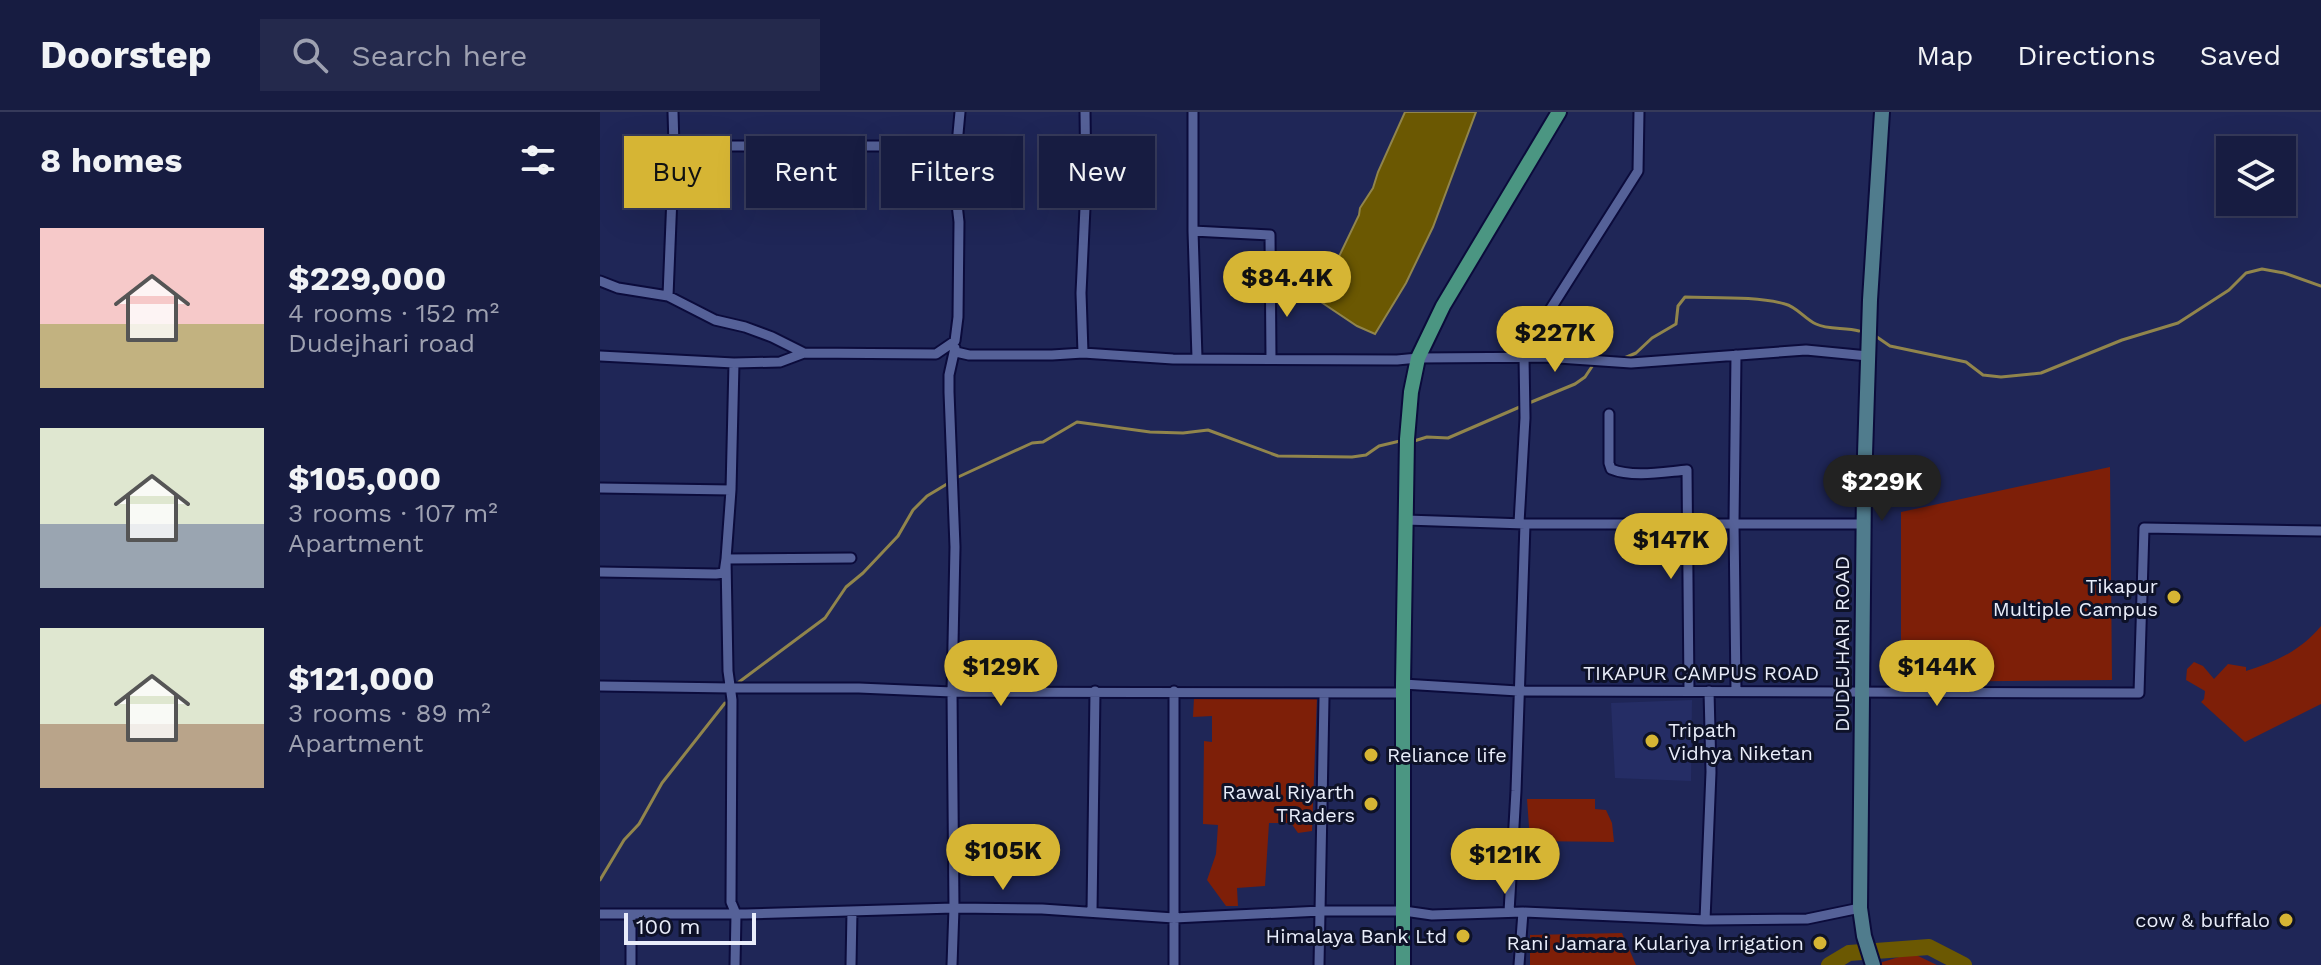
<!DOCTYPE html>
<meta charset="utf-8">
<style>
:root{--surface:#171c41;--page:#24294c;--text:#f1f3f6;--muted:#9ea1b1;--line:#363a5a;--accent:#d6b534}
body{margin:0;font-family:"Work Sans",sans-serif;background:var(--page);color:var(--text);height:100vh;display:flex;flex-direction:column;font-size:30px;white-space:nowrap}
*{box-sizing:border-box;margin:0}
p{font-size:26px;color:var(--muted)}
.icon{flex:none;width:44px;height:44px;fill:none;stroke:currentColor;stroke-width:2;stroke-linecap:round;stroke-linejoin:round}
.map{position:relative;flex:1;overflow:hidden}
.drawer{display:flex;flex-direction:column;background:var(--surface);width:600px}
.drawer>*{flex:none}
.hud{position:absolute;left:24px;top:24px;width:760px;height:72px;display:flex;gap:16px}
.tools{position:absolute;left:1616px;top:24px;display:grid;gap:16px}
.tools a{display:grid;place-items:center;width:80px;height:80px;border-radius:0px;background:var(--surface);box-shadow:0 8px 32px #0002,0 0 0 2px var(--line);font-size:40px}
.scale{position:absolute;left:24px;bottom:20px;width:132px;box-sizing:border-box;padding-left:8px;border:4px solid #e9edfa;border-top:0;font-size:22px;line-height:28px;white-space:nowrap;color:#e9edfa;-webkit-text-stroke:6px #0e1228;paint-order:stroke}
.price{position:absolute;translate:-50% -68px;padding:0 18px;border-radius:28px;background:var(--accent);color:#111;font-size:26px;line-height:52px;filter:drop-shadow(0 2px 4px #0008)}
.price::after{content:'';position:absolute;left:50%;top:48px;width:24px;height:18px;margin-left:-12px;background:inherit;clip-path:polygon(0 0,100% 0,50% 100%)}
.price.current{background:#222;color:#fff}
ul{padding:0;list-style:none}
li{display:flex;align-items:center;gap:24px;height:200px;padding:0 40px}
li span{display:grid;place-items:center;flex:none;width:224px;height:160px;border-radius:0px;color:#555}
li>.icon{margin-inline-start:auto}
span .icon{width:96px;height:96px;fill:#fffc;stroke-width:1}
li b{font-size:34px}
h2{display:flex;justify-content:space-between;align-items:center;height:96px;padding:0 40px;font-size:34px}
.tag{padding:0 28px;border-radius:0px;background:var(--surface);box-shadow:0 8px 32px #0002,0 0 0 2px var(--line);font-size:28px;line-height:72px}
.tag.current{background:var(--accent);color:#111}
header{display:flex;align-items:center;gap:48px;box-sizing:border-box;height:112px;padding:0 40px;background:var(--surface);border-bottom:2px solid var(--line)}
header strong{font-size:38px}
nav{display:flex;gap:44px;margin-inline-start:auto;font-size:28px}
.search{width:560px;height:72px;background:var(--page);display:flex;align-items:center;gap:20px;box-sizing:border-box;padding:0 28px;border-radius:0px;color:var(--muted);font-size:30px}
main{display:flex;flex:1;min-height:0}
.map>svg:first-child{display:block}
.built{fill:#252d65}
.green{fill:#7e1f08}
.water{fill:#6b5802;stroke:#91854c;stroke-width:2}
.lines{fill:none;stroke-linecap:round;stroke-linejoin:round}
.stream{stroke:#91854c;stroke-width:3}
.river{stroke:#6b5802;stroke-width:16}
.street-casing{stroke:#0b0b3b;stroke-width:13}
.secondary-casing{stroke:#0b0b3b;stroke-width:18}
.primary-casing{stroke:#0b0b3b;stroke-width:18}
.street{stroke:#556198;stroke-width:9}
.secondary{stroke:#507c8d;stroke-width:14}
.primary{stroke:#4b9682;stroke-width:14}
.poi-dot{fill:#d6b534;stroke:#0e1228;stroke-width:3}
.labels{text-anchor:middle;stroke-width:6;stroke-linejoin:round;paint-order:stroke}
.poi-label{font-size:20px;fill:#e9edfa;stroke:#0e1228;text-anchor:end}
.street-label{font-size:20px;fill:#e9edfa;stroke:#0e1228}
</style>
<header>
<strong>Doorstep</strong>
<div class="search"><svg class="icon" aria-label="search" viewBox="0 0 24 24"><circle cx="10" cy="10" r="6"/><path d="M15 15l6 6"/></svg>Search here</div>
<nav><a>Map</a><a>Directions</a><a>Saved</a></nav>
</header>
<main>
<section class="drawer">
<h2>8 homes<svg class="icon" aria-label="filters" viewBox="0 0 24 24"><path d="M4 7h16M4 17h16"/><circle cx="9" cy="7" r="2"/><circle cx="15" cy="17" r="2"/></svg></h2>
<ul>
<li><span style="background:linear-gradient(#f6c9c9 60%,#c2b280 0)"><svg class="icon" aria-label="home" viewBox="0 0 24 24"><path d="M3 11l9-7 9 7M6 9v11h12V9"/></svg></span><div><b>$229,000</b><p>4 rooms · 152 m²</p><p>Dudejhari road</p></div></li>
<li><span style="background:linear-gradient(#dfe7d0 60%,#9aa5b1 0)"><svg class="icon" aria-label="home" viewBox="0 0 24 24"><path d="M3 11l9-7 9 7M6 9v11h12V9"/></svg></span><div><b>$105,000</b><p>3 rooms · 107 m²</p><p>Apartment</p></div></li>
<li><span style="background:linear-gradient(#dfe7d0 60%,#b9a48a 0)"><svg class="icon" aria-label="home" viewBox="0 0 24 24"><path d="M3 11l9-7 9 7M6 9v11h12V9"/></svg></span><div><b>$121,000</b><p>3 rooms · 89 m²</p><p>Apartment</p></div></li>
</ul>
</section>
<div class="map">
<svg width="1721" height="853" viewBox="0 0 1721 853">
<rect width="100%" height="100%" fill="#1f2657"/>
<path class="built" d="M 1092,588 L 1091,669 L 1015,666 L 1011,591 Z"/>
<path class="green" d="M 1510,355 L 1512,568 L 1309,570 L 1309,557 L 1301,557 L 1301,400 Z
M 1721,514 L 1721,592 L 1645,630 L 1601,590 L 1604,587 L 1605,579 L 1586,568 L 1587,557 L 1594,550 L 1603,554 L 1614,567 L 1628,552 L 1646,555 L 1646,559 C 1676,550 1700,539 1721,514 Z
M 717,585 L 712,719 L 698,721 L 691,711 L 669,711 L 665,774 L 637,776 L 638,794 L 626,794 L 607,768 L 616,742 L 618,713 L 603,712 L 604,629 L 612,630 L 612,604 L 593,605 L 594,586 Z
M 927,687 L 995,687 L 995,697 L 1006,698 L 1012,711 L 1014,730 L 930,729 Z
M 1022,821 L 1036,853 L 930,853 L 930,823 Z
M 1312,841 L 1337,853 L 1277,853 L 1276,852 Z"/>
<path class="water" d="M 805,0 L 876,0 L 833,115 L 806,171 L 775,222 L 757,214 L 718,188 L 759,103 L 760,96 L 773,76 L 778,60 Z"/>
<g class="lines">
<path class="stream" d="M 1274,223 L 1290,234 L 1366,250 L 1383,263 L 1401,265 L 1441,261 L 1522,228 L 1578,211 L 1629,178 L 1646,161 L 1662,157 L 1684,161 L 1721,174
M 1022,247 L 1036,241 L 1052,226 L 1076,212 L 1078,194 L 1085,185 C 1114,186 1158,184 1185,192 C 1197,195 1205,207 1216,212 C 1228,218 1246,215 1259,219
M 929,291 L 975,272 L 985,265 L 995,250
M 814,329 L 827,325 L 848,326 L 922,294
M 356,366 L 432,331 L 443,330 L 477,310 L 550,320 L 583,321 L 608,318 L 678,344 L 752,345 L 766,343 L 779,334 L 800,329
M 139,570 L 225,506 L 246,475 L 263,461 L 298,424 L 313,398 L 327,384 L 347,372
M 0,768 L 24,728 L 39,712 L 62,671 L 125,591"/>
<path class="river" d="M 1229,853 L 1249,841 L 1329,835 L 1364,853"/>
<g class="street-casing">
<path id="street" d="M 593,0 L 593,119 L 670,123 L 671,247
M 74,34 L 358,34
M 593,119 L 597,246
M 0,169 L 18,176 L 68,184 L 115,208 L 145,215 L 172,225 L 204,241
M 68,184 L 74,34 L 73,0
M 356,240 L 369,243 L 452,243 L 483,241 L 573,247 L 797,248 L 818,246 L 944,245 L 1031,251 L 1206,238 L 1268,244
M 483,241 L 481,181 L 486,74 L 485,0
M 0,244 L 134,251
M 944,245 L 948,201 L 1038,59 L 1039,0
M 1009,302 L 1009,351 L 1011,357 C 1033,366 1064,360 1087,358 L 1089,579
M 0,376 L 131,378
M 806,408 L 925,412 L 1263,412
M 919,411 L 925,306 L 924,245
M 0,460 L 116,462 L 124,461 L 126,447 L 251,446
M 803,572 L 918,579 L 1539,581 L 1544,416 L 1721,419
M 0,574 L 130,576 L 259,576 L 352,580 L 802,581
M 1136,579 L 1134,411 L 1136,243
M 492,800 L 495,579
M 909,800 L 916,679 L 925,412
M 923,800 L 1105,808 L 1207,807 L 1260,796
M 0,802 L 146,802 L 354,796 L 442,797 L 574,806 L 721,799 L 804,799 L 832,803 L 923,800 L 919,853
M 31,803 L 31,853
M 1105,808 L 1111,660 L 1109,579
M 135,853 L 136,802 L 131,790 L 132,588 L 128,559 L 126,447 L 131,378 L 134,251 L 180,250 L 204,241 L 336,242 L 355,229 L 358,205 L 359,110 L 354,65 L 360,0
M 251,853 L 252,799
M 352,853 L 354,796 L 352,580 L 355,435 L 349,280 L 349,263 L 355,236
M 574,853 L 574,579
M 719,853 L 724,586"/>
</g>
<g class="secondary-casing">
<path id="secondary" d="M 1273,853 L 1264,824 L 1260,796 L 1264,373 L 1270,188 L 1282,0"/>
</g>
<g class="primary-casing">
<path id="primary" d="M 803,853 L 803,572 L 807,327 L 811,280 L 818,246 L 843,194 L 959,0"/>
</g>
<use href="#street" class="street"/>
<use href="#secondary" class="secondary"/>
<use href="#primary" class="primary"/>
</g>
<g class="poi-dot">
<circle cx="1574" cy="485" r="8"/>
<circle cx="1052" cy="629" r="8"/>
<circle cx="771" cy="643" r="8"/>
<circle cx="771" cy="692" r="8"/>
<circle cx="1686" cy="808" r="8"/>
<circle cx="863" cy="824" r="8"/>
<circle cx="1220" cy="831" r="8"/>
</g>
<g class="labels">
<g class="poi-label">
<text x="1558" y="481">Tikapur<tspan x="1558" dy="23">Multiple Campus</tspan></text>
<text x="1068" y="625" text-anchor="start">Tripath<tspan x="1068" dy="23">Vidhya Niketan</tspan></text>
<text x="787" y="650" text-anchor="start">Reliance life</text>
<text x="755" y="687">Rawal Riyarth<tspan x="755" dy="23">TRaders</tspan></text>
<text x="1670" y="815">cow &amp; buffalo</text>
<text x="847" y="831">Himalaya Bank Ltd</text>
<text x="1204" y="838">Rani Jamara Kulariya Irrigation</text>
</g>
<g class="street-label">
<text transform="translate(1242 532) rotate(-90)" y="7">DUDEJHARI ROAD</text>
<text x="1101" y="568">TIKAPUR CAMPUS ROAD</text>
</g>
</g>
</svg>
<div class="tools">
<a><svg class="icon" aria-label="layers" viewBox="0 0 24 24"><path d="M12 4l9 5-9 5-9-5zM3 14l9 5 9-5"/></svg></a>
</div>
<div class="scale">100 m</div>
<b class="price" style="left:687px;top:207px">$84.4K</b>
<b class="price" style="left:955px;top:262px">$227K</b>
<b class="price current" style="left:1282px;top:411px">$229K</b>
<b class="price" style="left:1071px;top:469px">$147K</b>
<b class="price" style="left:401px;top:596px">$129K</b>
<b class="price" style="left:1337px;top:596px">$144K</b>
<b class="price" style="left:403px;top:780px">$105K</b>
<b class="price" style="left:905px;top:784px">$121K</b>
<div class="hud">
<a class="tag current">Buy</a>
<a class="tag">Rent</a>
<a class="tag">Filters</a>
<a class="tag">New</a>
</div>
</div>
</main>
